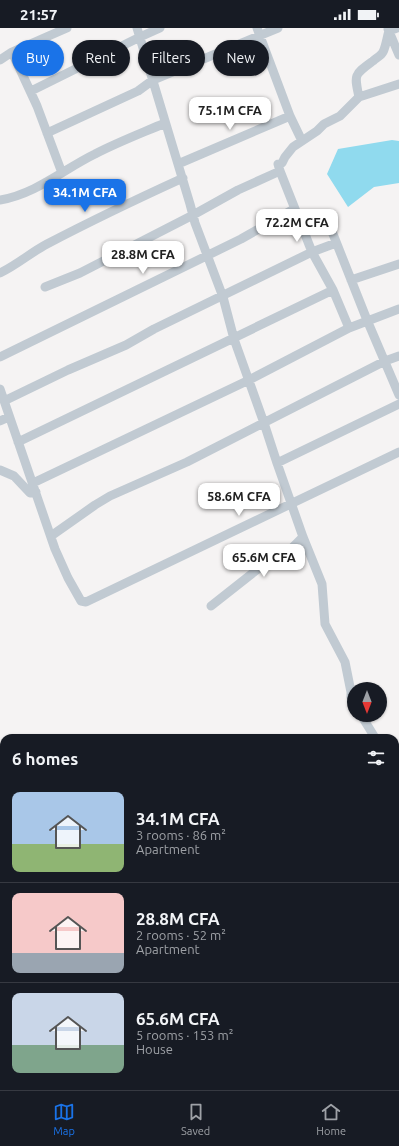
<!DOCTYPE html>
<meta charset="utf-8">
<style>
:root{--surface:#171b24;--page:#242831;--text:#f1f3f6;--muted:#9ea1a6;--line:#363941;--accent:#1a73e8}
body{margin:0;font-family:Ubuntu,sans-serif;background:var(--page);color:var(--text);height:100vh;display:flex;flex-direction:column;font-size:15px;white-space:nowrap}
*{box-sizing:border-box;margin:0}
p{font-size:13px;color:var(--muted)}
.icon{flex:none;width:22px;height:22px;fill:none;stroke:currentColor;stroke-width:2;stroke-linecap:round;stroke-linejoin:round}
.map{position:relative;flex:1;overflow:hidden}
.sheet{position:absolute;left:0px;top:706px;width:399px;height:356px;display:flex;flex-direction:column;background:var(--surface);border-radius:12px 12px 0 0;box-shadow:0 1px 3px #0004}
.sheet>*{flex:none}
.guide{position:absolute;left:12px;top:12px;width:375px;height:36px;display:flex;gap:8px}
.needle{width:26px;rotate:180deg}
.buttons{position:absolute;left:347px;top:654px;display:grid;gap:8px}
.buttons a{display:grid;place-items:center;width:40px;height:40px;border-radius:50%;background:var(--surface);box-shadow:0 1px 3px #0004;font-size:20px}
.price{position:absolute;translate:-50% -34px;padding:0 9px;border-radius:8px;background:#fff;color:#222;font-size:13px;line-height:26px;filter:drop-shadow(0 1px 2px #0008)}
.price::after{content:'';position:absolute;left:50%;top:24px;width:12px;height:9px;margin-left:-6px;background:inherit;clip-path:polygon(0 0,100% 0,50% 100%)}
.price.current{background:var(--accent);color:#fff}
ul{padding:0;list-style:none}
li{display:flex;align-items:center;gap:12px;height:100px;padding:0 12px}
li+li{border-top:1px solid var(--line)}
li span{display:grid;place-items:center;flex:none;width:112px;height:80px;border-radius:8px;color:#555}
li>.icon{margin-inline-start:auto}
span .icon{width:48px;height:48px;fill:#fffc;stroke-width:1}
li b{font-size:17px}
h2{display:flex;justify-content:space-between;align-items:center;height:48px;padding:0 12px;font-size:17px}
.tag{padding:0 14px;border-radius:18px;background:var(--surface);box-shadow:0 1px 3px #0004;font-size:14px;line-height:36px}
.tag.current{background:var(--accent);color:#fff}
.status{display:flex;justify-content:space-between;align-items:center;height:28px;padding:0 20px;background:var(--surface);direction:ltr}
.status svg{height:11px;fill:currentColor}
.dock{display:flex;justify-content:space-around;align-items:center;height:56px;border-top:1px solid var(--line);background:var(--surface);font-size:11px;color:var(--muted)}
.dock a{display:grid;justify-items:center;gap:2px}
.dock .current{color:var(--accent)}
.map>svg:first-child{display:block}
.water{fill:#90daee}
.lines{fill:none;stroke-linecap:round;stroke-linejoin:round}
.minor{stroke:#c1cad2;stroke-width:9}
</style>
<div class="status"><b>21:57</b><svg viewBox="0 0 49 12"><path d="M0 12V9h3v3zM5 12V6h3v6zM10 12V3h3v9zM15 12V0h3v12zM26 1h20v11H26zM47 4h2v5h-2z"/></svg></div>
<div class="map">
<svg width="399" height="1062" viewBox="0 0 399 1062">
<rect width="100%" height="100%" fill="#f5f3f3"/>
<path class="water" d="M 392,112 L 399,113 L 399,155 L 374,159 L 348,179 L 327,146 L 338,121 Z"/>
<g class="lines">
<path class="minor" d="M 137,0 L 190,176 L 195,195 L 223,269 L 234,311 L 264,395 L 277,435 L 303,509 L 322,556 L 325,596 L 345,634 L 351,664 L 351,669 L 354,675
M 257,0 L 290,88 L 302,113
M 388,1 L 399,27
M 12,24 L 37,78 L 62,145
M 0,32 L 12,24 L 67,0
M 31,63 L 140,9 L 160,0
M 359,69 C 354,46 354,47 373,33 C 376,30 381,28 383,24 C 386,18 387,9 389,3 L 397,0
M 47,105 L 138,63 L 153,52 L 278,0
M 178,136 L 290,88
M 0,172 C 36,166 64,141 95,126 C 118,114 142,105 165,95
M 331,201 L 367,292 L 399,367
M 0,245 C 17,237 30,225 47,216 C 91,193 137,171 183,150
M 351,252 L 399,236
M 45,259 L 80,245 L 193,187 L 238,162 L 280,143
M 349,300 L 333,262 L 312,224 L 280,143 L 278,136 L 282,135 L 285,129 L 293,119 L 317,103 L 324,96 L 340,88 L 359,69 L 399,56
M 0,329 L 241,211 L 294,181
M 0,361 L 55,521 L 68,550 L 81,573 L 86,574 L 399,424
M 4,373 L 68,342 L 126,317 L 154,301 L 312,224 L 336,215
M 0,393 L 9,389
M 18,414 L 333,262
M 277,435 L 399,376
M 0,442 L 14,448 L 30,465 L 36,464
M 33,455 L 249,352 L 349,300 L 399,281
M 51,508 L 95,477 L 110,468 L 187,434 L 385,333 L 399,328
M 211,578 L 263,537 L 286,526 L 303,509
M 361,687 L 374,708"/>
</g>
</svg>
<div class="buttons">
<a><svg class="needle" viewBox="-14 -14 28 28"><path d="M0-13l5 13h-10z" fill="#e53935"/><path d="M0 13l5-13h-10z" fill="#9ea1a6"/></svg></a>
</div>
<b class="price" style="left:230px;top:103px">75.1M CFA</b>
<b class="price current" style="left:85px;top:185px">34.1M CFA</b>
<b class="price" style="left:297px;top:215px">72.2M CFA</b>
<b class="price" style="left:143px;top:247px">28.8M CFA</b>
<b class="price" style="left:239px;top:489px">58.6M CFA</b>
<b class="price" style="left:264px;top:550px">65.6M CFA</b>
<div class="guide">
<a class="tag current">Buy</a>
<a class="tag">Rent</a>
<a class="tag">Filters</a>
<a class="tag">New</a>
</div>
<section class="sheet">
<h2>6 homes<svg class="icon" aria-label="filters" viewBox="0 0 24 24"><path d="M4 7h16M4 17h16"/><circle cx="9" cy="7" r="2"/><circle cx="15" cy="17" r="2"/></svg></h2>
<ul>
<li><span style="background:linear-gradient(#a9c7e8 65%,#8fb573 0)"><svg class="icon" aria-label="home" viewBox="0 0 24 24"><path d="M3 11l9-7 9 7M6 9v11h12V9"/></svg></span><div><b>34.1M CFA</b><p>3 rooms · 86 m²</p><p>Apartment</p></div></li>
<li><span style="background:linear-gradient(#f6c9c9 75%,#9aa5b1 0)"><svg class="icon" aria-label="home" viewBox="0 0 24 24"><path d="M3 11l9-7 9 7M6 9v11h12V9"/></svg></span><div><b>28.8M CFA</b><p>2 rooms · 52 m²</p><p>Apartment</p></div></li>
<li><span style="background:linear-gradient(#c9d6e8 65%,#7fa58c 0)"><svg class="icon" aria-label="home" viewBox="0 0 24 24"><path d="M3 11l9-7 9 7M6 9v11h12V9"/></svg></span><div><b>65.6M CFA</b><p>5 rooms · 153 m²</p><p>House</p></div></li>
</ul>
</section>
</div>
<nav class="dock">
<a class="current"><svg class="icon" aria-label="map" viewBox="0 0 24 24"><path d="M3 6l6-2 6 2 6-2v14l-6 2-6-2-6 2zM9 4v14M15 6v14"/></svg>Map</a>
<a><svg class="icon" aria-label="saved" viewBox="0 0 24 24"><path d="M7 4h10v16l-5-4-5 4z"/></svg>Saved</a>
<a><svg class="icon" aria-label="home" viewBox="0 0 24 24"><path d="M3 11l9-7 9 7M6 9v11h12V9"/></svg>Home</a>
</nav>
